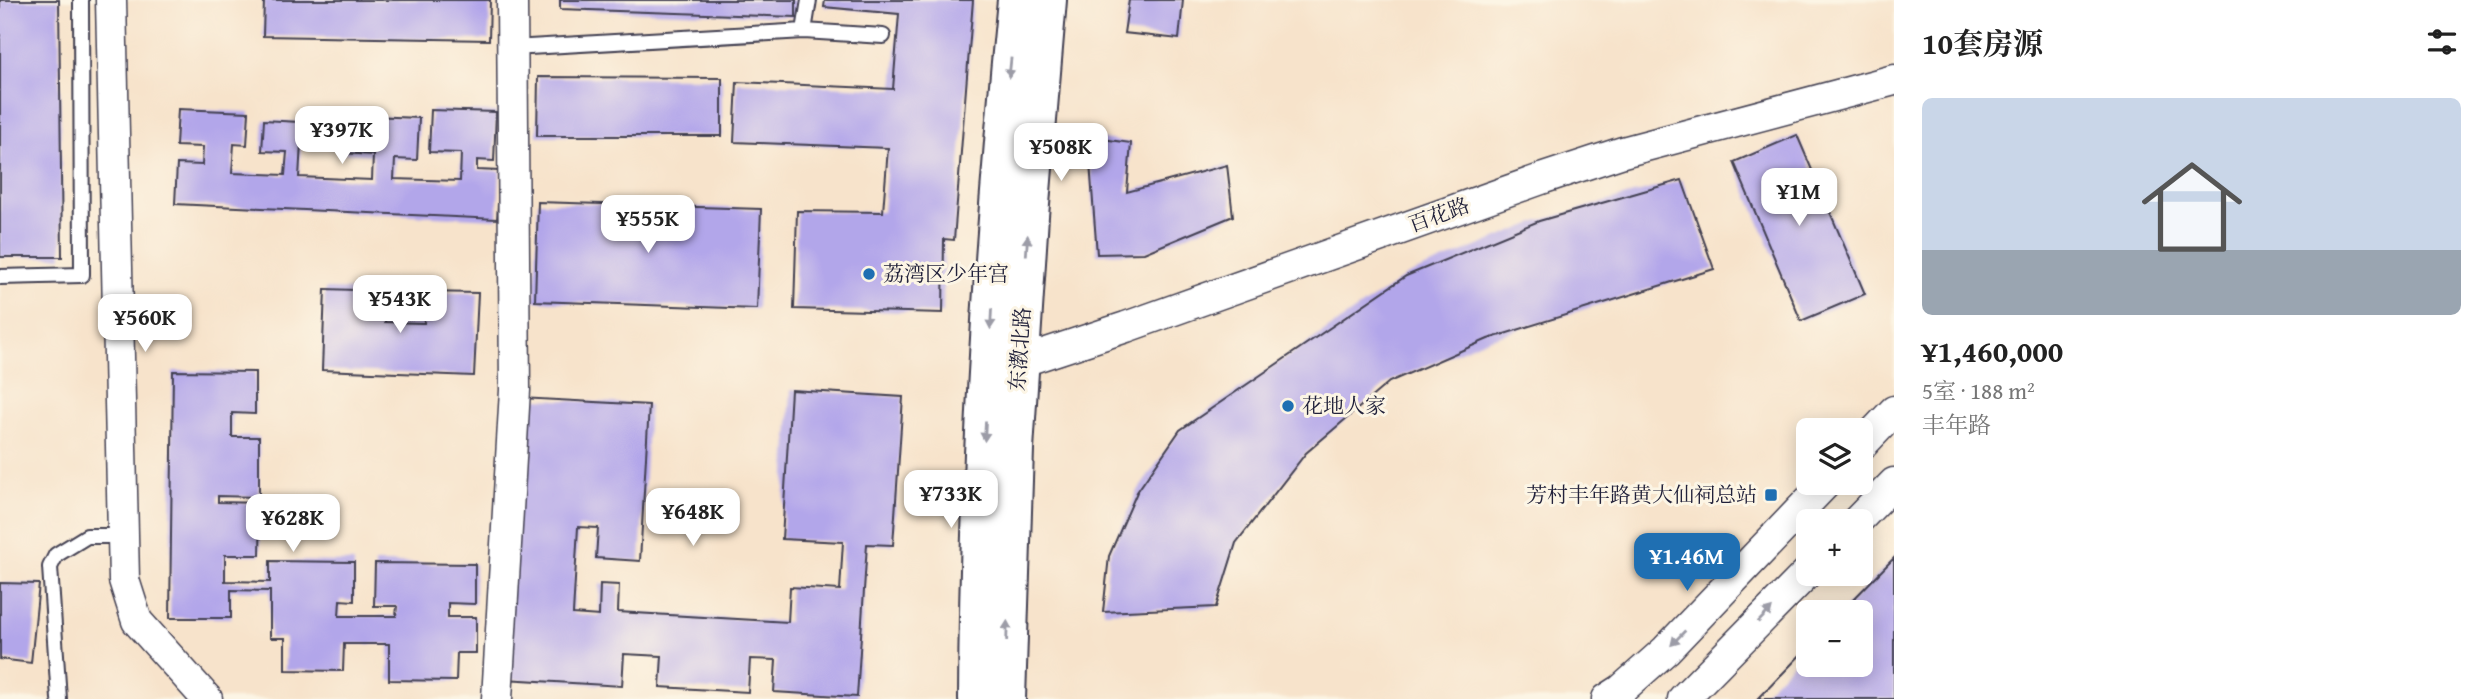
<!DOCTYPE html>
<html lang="zh">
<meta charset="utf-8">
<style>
:root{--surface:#fff;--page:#f6f6f6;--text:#222;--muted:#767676;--accent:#1f6fb2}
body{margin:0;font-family:"Gentium Book Plus","Noto Serif SC",serif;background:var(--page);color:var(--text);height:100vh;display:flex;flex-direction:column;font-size:26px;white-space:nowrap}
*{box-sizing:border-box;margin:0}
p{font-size:23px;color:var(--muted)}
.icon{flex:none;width:38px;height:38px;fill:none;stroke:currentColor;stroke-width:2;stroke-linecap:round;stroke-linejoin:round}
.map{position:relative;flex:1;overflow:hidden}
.details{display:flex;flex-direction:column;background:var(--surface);width:595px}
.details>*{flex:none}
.fabs{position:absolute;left:1796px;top:418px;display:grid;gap:14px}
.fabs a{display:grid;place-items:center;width:77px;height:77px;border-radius:10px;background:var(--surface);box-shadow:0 4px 18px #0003;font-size:35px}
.price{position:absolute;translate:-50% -60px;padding:0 16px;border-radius:14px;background:#fff;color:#222;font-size:23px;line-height:46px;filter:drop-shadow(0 2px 4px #0008)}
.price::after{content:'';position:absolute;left:50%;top:42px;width:21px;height:16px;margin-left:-10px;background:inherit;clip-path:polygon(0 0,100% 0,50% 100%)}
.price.on{background:var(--accent);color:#fff}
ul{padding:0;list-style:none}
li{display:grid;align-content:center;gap:14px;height:371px;padding:0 28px}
li span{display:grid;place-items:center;height:217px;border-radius:10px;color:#555}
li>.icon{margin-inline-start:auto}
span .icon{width:126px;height:126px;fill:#fffc;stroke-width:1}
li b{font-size:30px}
h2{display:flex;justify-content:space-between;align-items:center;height:84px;padding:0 28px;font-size:30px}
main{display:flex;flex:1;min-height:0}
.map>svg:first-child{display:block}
.building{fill:#b2a6ea}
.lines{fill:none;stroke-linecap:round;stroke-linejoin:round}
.lane-casing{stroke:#423f51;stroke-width:18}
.street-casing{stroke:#423f51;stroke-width:33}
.secondary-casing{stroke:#423f51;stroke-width:42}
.lane{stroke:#fff;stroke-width:14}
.street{stroke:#fff;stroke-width:30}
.secondary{stroke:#fff;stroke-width:38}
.oneway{fill:#9c9ca7}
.poi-dot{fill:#1f6fb2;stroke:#fcf5e5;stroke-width:2.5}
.labels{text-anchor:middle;stroke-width:6;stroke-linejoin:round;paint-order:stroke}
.street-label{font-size:21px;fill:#22223b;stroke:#fcf5e5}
.poi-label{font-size:21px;fill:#22223b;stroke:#fcf5e5;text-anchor:start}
</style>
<main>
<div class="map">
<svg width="1894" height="699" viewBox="0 0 1894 699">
<rect width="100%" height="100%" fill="#fcf5e5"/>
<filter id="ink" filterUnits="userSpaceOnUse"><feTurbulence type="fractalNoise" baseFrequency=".0143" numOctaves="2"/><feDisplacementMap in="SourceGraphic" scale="14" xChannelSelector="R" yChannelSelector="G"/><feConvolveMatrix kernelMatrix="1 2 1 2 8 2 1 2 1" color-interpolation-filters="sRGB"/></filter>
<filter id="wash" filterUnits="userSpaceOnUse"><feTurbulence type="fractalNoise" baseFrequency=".00686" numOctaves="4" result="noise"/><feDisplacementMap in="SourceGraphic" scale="28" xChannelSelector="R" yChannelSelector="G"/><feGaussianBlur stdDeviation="1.57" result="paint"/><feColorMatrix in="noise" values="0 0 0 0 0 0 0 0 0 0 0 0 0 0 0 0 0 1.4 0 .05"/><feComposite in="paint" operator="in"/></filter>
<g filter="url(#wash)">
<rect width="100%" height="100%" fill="#f7e3cb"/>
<g id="blocks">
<path class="building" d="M 0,0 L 59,0 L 62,257 L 0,257 Z
M 264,0 L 490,0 L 489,40 L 263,36 Z
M 560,0 L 796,0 L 796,17 L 560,9 Z
M 825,0 L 973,0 L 954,240 L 944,239 L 943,313 L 794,309 L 797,211 L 883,212 L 888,148 L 734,142 L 737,82 L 893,89 L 899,14 L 824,7 Z
M 1129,0 L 1183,0 L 1179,39 L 1124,33 Z
M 538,77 L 722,78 L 722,136 L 537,136 Z
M 178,109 L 249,112 L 247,145 L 234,144 L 232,173 L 285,175 L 287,152 L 262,151 L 264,120 L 317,123 L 316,144 L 301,143 L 299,177 L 372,180 L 373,155 L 344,153 L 346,115 L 419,118 L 417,160 L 395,159 L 394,179 L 460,181 L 461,153 L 429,152 L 431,110 L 496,112 L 494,161 L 477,160 L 477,170 L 500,171 L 497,219 L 175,204 L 177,164 L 202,165 L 203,147 L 176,146 Z
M 1797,135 L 1865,294 L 1801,321 L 1734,162 Z
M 1088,137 L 1131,143 L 1127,192 L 1227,165 L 1233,216 L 1144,253 L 1097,254 Z
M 1682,180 L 1714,269 L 1488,339 L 1389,382 L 1306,453 L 1236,543 L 1216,607 L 1103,612 L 1109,556 L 1137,492 L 1180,430 L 1406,276 L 1539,221 Z
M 538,202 L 761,209 L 757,309 L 535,301 Z
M 325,289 L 386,291 L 385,322 L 424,323 L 425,292 L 478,293 L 474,376 L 322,370 Z
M 173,371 L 255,372 L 255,414 L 232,413 L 232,437 L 259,437 L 259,497 L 218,496 L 218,502 L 261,503 L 260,555 L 225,555 L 225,581 L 270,582 L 270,561 L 354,562 L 354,601 L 340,600 L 339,616 L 396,616 L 397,606 L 374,606 L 375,563 L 475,564 L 475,604 L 448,603 L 448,617 L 476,617 L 476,653 L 457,653 L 456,681 L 389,680 L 389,644 L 344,644 L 343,671 L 285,670 L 285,638 L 270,638 L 270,591 L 231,590 L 231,618 L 170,618 Z
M 791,390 L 903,397 L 893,545 L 867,544 L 857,697 L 774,692 L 776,660 L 750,659 L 748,692 L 660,687 L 662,656 L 624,654 L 622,686 L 505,679 L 521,398 L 649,405 L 640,561 L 596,558 L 598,528 L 578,527 L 573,614 L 599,616 L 600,584 L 619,585 L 618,612 L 788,622 L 790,587 L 840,590 L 843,542 L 782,539 Z
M 1894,558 L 1894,699 L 1758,699 L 1808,647 L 1808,665 L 1860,665 L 1860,612 L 1841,612 Z
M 0,583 L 39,584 L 31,663 L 0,659 Z"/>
</g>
</g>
<g filter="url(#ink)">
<use href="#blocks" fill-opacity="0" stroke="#423f51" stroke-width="2"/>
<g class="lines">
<g class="lane-casing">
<path id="lane" d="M 804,31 L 809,0
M 512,48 L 804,31 L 883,36
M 0,277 L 82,275 L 81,0
M 59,699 L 50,567 L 56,555 L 87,536 L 123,536"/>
</g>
<g class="street-casing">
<path id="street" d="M 111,0 L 124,580 L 137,621 L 207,699
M 1000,363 L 1020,362 L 1126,327 L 1544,178 L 1623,152 L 1894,80
M 1860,447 L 1894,411
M 1856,522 L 1894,483
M 497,699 L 515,390 L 512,0
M 1607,699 L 1621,690 L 1666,650 L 1826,483
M 1683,699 L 1808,572"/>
</g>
<g class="secondary-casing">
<path id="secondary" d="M 978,699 C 979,466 994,232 1017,0
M 1006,699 L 1014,449 L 1029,216 L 1047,0"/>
</g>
<use href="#lane" class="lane"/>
<use href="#street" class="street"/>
<use href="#secondary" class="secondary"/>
</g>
<defs><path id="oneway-solid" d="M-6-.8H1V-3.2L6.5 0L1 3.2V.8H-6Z" transform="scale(1.75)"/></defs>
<g class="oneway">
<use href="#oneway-solid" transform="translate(1010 68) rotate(96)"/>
<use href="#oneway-solid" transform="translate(1027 245) rotate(-86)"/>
<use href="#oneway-solid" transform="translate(991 319) rotate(93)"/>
<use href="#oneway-solid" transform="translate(985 431) rotate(93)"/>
<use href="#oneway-solid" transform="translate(1765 615) rotate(-46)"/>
<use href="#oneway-solid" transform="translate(1007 631) rotate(-88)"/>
<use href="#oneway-solid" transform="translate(1678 638) rotate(134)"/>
</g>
</g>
<g class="poi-dot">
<circle cx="869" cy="274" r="7"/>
<circle cx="1288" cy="406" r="7"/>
<rect x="1764" y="488" width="14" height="14" rx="3.5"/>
</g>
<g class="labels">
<g class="street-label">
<text transform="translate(1439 215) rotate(-20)" y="7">百花路</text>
<text transform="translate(1020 349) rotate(-86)" y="7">东漖北路</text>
</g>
<g class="poi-label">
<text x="883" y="281">荔湾区少年宫</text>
<text x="1302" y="413">花地人家</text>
<text x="1757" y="502" text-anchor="end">芳村丰年路黄大仙祠总站</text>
</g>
</g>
</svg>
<div class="fabs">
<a><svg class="icon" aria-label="layers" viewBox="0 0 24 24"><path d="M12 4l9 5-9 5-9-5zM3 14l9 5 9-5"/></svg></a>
<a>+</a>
<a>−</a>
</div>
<b class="price" style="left:342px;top:166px">¥397K</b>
<b class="price" style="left:1061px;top:183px">¥508K</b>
<b class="price" style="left:1799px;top:228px">¥1M</b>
<b class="price" style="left:648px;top:255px">¥555K</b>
<b class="price" style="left:400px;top:335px">¥543K</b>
<b class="price" style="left:145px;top:354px">¥560K</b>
<b class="price" style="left:951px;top:530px">¥733K</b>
<b class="price" style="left:693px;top:548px">¥648K</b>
<b class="price" style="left:293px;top:554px">¥628K</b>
<b class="price on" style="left:1687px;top:593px">¥1.46M</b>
</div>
<section class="details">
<h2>10套房源<svg class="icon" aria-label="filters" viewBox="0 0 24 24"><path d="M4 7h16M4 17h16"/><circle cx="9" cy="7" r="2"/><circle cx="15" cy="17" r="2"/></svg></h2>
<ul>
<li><span style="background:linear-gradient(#c9d6e8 70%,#9aa5b1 0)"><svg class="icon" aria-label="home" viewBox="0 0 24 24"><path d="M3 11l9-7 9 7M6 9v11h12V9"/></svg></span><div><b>¥1,460,000</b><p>5室 · 188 m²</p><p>丰年路</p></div></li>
</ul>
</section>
</main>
